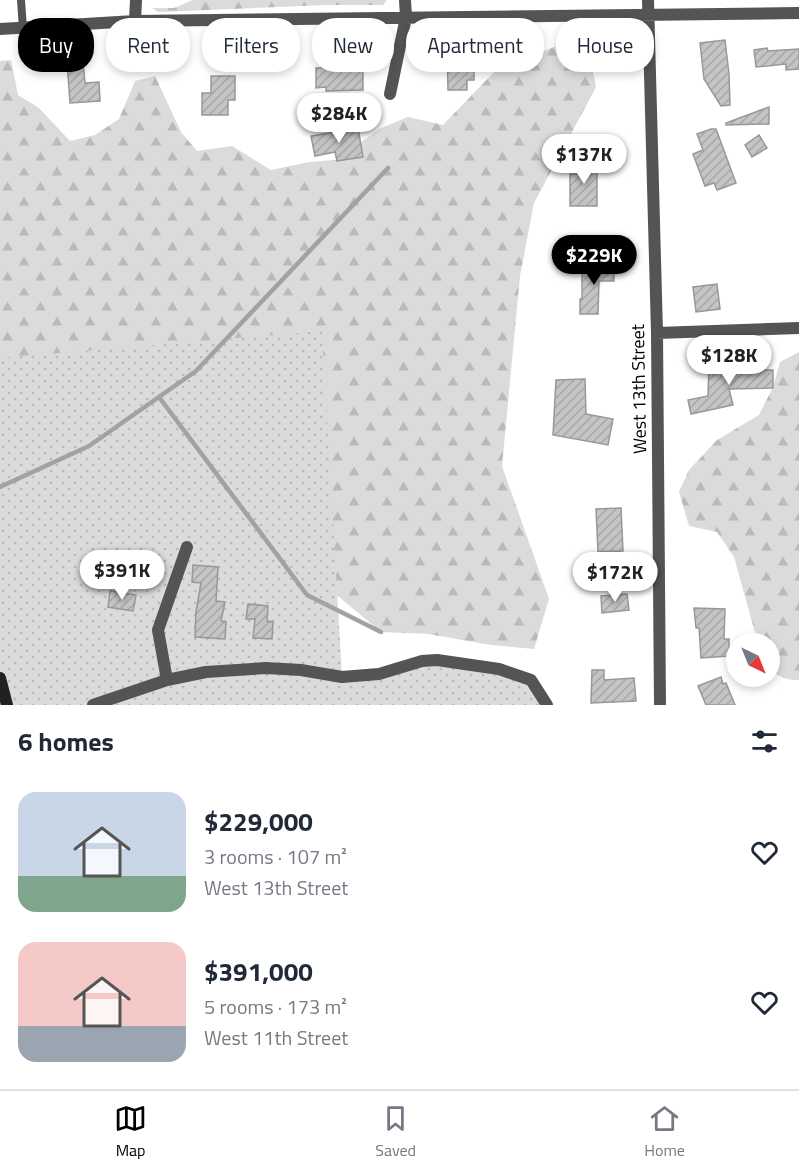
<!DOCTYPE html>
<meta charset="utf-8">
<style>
:root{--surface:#fff;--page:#f2f2f3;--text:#1f2937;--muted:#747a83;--line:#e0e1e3;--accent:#000}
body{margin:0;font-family:"Titillium Web",sans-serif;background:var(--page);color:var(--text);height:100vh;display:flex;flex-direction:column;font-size:22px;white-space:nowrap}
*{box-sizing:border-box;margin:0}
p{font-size:20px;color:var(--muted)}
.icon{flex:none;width:33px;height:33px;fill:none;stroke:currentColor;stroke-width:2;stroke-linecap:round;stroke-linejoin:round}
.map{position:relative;height:705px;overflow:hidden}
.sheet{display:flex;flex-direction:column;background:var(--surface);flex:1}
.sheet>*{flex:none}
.banner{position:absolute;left:18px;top:18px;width:764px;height:54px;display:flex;gap:12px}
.needle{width:39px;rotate:137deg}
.buttons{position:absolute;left:726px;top:633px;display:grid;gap:12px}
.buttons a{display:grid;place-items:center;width:54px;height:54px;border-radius:50%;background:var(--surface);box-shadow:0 3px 9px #0003;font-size:30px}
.price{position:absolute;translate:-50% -51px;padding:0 14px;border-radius:21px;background:#fff;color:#222;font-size:20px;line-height:39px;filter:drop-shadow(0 2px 3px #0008)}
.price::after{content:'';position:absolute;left:50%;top:36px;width:18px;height:14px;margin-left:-9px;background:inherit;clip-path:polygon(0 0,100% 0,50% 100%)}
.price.selected{background:var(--accent);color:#fff}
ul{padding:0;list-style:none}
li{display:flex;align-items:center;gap:18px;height:150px;padding:0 18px}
li span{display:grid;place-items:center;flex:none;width:168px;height:120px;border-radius:18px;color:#555}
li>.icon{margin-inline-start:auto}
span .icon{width:72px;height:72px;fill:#fffc;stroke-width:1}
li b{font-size:26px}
h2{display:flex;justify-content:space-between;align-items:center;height:72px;padding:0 18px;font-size:26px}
.chip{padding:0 21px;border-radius:24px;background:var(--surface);box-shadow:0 3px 9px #0003;font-size:21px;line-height:54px}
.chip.selected{background:var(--accent);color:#fff}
.menu{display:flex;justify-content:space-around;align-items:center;height:84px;border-top:2px solid var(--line);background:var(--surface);font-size:16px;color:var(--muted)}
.menu a{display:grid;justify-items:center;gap:3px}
.menu .selected{color:var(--accent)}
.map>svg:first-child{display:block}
.forest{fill:url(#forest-firs)}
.park{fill:url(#park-dots)}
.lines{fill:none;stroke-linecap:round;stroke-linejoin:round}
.stream{stroke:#a2a2a2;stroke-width:4.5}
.building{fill:url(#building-hatch);stroke:#989898;stroke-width:1.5}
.lane{stroke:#545454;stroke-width:8}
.street{stroke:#545454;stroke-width:12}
.secondary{stroke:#212121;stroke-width:12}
.labels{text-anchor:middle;stroke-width:4.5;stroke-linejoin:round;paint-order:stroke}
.street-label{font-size:18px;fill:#000;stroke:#fff}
</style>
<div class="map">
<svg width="799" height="705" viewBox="0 0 799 705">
<defs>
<pattern id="forest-firs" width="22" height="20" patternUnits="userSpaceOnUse" patternTransform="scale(1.5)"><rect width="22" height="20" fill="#dbdbdb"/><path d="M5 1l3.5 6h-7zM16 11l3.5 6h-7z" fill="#bababa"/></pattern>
<pattern id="park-dots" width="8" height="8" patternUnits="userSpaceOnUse" patternTransform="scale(1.5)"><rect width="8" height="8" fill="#dbdbdb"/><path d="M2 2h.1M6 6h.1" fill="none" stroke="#bababa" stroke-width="1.8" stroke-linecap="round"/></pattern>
<pattern id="building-hatch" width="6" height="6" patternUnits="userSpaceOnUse" patternTransform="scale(1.5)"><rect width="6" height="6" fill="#c4c4c4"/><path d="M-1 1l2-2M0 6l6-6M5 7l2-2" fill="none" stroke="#a7a7a7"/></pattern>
</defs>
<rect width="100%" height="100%" fill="#fff"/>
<path class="forest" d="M 193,0 L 387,0 L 383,5 L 326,5 L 158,12 L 152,8 L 174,8 Z
M 586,35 L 596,87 L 534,203 L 520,276 L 502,466 L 549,599 L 534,649 L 491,645 L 428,634 L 381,632 L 261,532 L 0,510 L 0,61 L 11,60 L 18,95 L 39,108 L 70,141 L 95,135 L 119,119 L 135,81 L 155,76 L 181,132 L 197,151 L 232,146 L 271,170 L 309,162 L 336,160 L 381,128 L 408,117 L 443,125 L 498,68 Z
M 799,352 L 799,680 C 789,681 772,676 770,664 C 768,658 770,650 770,644 L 758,643 L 734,557 L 717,532 L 689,526 L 679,492 L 689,470 L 717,440 L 759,415 L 773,387 L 780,362 Z"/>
<path class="park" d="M 322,331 L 342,677 L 422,661 L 531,680 L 547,705 L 0,705 L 0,358 Z"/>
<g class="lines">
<path class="stream" d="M 159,397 L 307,595 L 381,632
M 0,487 L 89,446 L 196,371 L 388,168"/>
</g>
<path class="building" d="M 725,40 L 729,74 L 730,105 L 721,106 L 704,79 L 700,43 Z
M 767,48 L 768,51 L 799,49 L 799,69 L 786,70 L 786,64 L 756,67 L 754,50 Z
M 447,49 L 474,49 L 474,80 L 467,80 L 467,90 L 448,90 Z
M 83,61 L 85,83 L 99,82 L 100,101 L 70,103 L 67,62 Z
M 363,67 L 363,90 L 326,91 L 326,87 L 316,88 L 316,68 Z
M 211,76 L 235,76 L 235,100 L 228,100 L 228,115 L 202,115 L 202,93 L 211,93 Z
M 769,107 L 769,124 L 726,125 L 726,123 Z
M 358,128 L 363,157 L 337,161 L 335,152 L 315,156 L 311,136 Z
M 711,129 L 716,129 L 736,183 L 717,190 L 714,183 L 705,186 L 693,154 L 703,150 L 697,134 Z
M 759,135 L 767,148 L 752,157 L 745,145 Z
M 579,161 L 597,161 L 597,206 L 570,206 L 570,174 L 579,174 Z
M 582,265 L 614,265 L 614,281 L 599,281 L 598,314 L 580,314 L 580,299 L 582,299 Z
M 717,284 L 720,309 L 696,312 L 693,287 Z
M 709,364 L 736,364 L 736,370 L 773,370 L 773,388 L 729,389 L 733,405 L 691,414 L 688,400 L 708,396 Z
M 585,379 L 586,414 L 613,419 L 608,445 L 553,435 L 556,380 Z
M 621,508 L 623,551 L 598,552 L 596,509 Z
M 193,565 L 218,567 L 216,601 L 225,602 L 221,621 L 226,622 L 225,639 L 195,637 L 196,612 L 201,583 L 192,582 Z
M 110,591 L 136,595 L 133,611 L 108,607 Z
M 627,594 L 629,610 L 602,613 L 601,596 Z
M 248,604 L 268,606 L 267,621 L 273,622 L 272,639 L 253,638 L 255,619 L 246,619 Z
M 694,608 L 725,609 L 724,639 L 729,639 L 729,656 L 701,658 L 699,628 L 696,628 Z
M 592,670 L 604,670 L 604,680 L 634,678 L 636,701 L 591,703 Z
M 721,677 L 723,684 L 726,683 L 735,705 L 706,705 L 698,686 Z"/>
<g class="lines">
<path class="lane" d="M 21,0 L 23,29"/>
<path class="street" d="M 648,0 L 657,333 L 660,705
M 135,21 L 136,0
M 0,29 L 135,21 L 799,13
M 390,94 L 406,17 L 405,0
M 657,333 L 799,328
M 167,680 L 158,630 L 187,547
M 93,705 L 167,680 L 206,672 L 266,668 L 301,670 L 342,677 L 379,674 L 422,661 L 437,660 L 499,669 L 531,680 L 547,705"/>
<path class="secondary" d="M 0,678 L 7,705"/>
</g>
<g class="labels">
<g class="street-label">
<text transform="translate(639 389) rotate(-91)" y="6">West 13th Street</text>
</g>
</g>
</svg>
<div class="buttons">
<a><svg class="needle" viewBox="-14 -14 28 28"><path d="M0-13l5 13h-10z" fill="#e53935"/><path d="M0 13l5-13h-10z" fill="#747a83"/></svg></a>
</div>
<b class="price" style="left:339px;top:144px">$284K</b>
<b class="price" style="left:584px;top:185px">$137K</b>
<b class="price selected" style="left:594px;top:286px">$229K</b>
<b class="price" style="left:729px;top:386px">$128K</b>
<b class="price" style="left:122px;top:601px">$391K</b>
<b class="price" style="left:615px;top:603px">$172K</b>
<div class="banner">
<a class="chip selected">Buy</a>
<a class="chip">Rent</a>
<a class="chip">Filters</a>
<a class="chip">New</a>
<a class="chip">Apartment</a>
<a class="chip">House</a>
</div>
</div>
<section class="sheet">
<h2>6 homes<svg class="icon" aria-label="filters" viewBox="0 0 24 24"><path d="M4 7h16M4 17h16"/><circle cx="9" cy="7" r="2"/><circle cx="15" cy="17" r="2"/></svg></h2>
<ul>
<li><span style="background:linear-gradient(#c9d6e8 70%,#7fa58c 0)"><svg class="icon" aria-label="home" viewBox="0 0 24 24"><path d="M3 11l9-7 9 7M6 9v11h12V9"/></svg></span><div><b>$229,000</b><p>3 rooms · 107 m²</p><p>West 13th Street</p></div><svg class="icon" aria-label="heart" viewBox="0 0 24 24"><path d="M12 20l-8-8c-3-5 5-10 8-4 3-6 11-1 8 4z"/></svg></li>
<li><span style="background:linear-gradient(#f6c9c9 70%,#9aa5b1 0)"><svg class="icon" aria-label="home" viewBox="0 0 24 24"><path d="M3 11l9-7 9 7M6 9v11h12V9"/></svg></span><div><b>$391,000</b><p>5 rooms · 173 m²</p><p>West 11th Street</p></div><svg class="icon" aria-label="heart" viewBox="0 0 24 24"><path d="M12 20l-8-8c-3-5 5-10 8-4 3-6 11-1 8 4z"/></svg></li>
</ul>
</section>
<nav class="menu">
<a class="selected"><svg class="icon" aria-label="map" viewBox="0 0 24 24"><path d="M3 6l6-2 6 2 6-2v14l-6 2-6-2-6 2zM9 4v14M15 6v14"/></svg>Map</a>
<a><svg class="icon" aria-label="saved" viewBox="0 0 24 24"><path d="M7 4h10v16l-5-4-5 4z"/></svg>Saved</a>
<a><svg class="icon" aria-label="home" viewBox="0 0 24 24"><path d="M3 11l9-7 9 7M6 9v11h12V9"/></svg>Home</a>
</nav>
